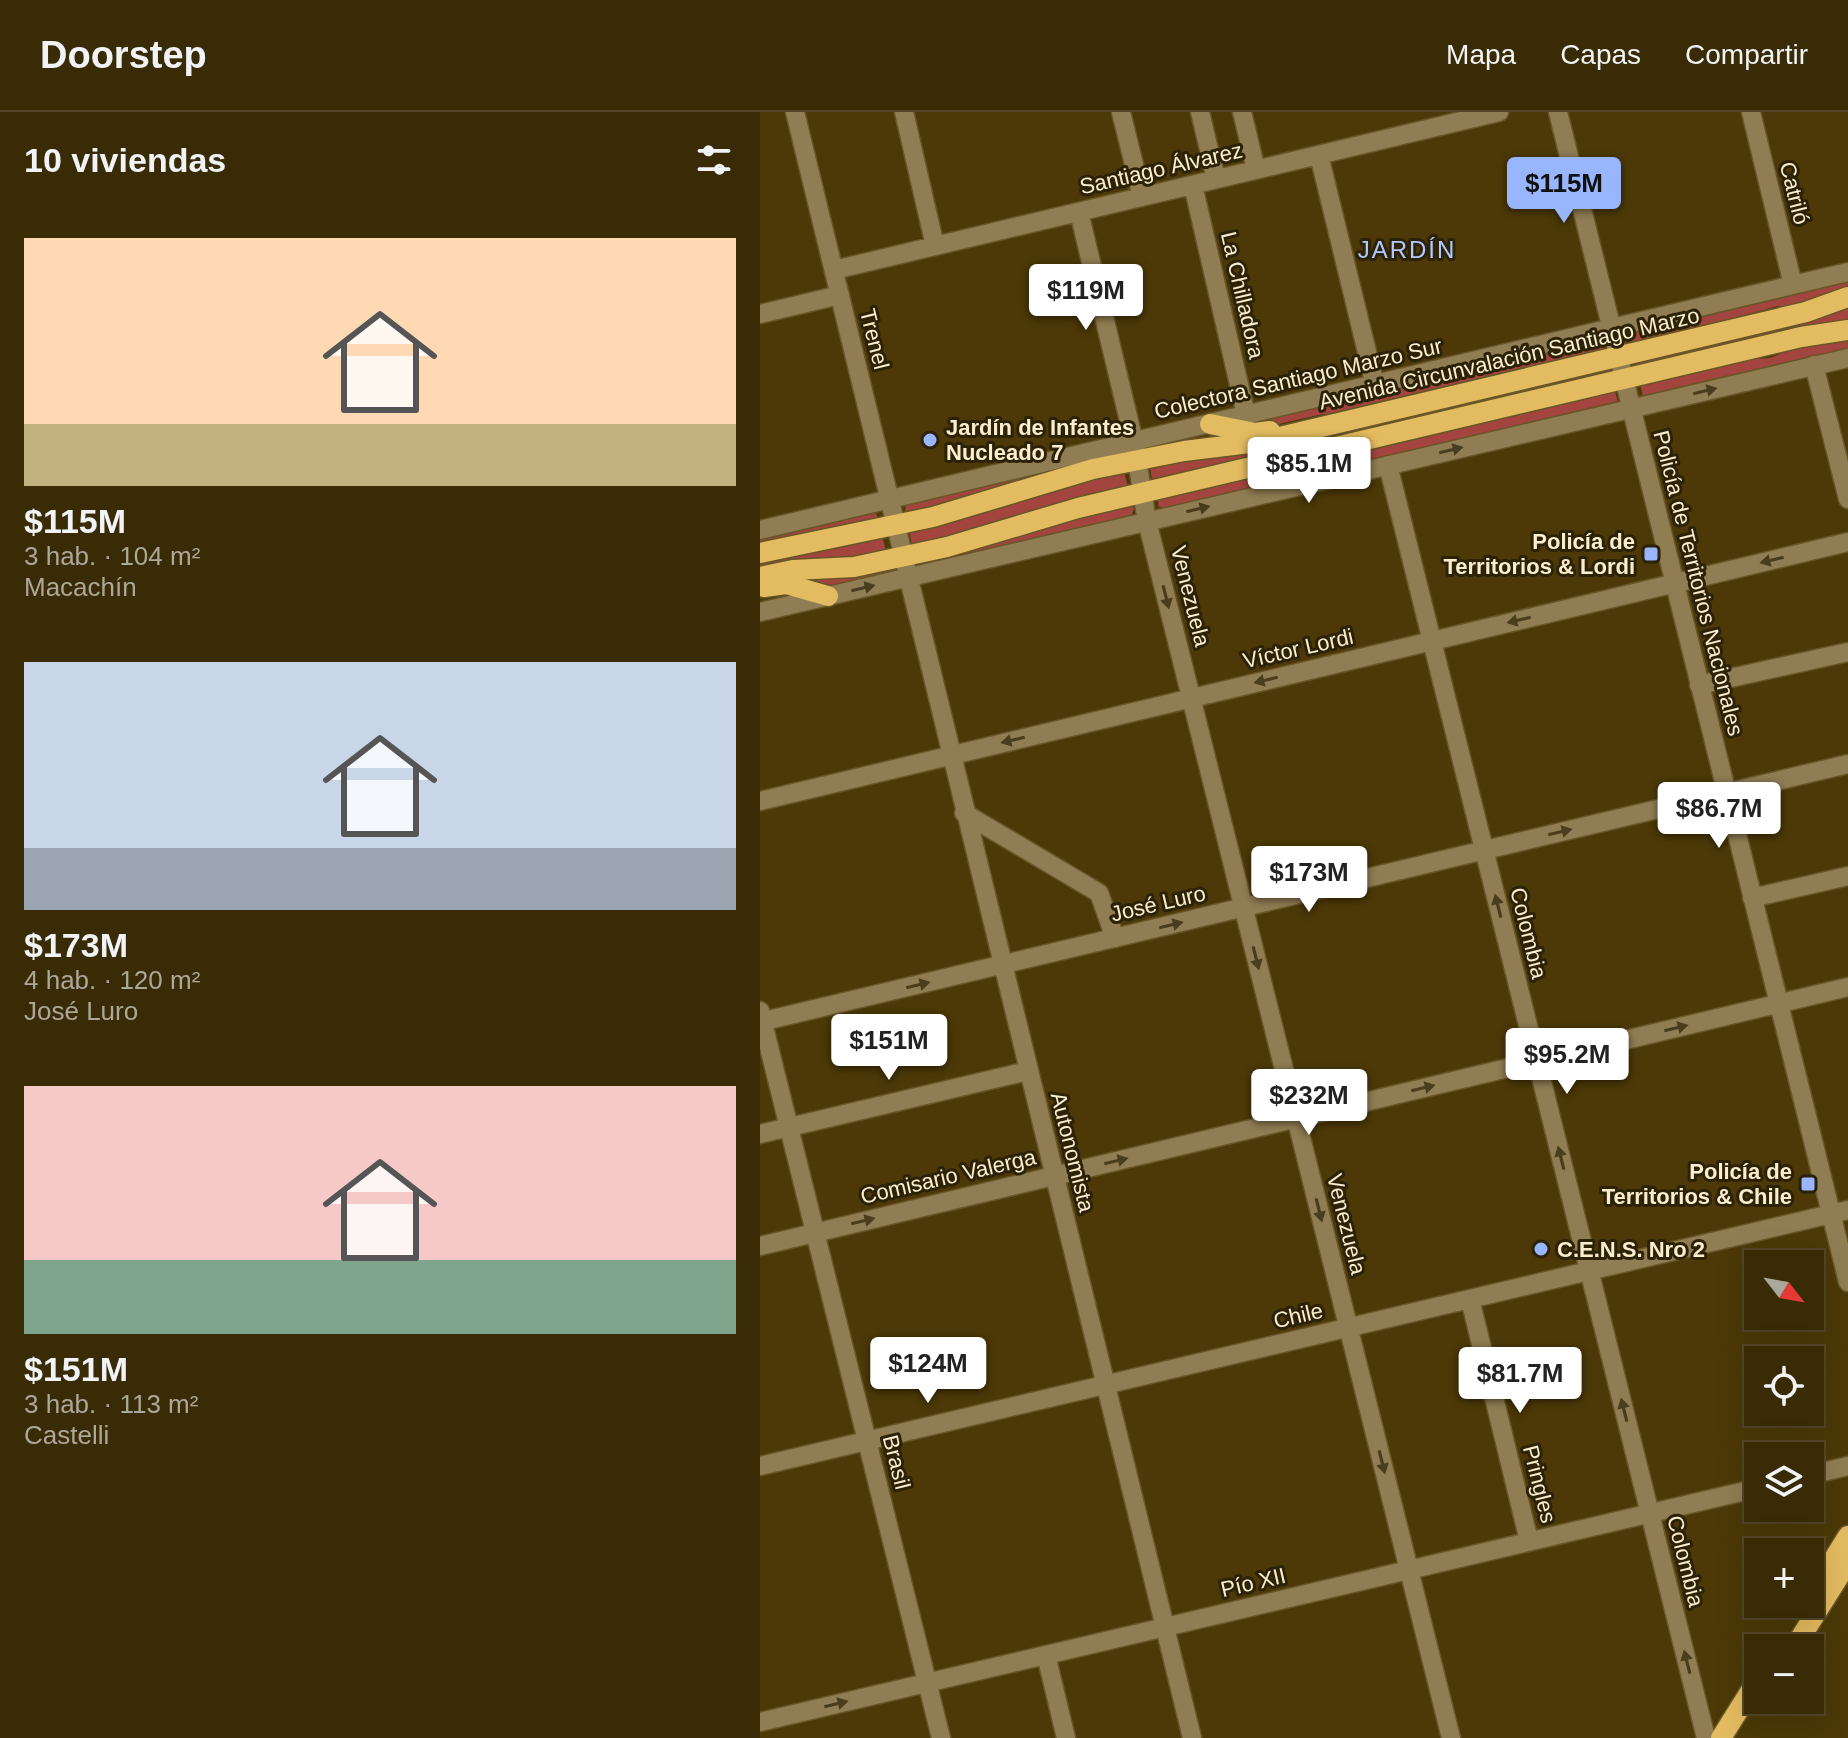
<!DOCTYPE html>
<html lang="es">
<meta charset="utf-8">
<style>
:root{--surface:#392b05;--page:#443713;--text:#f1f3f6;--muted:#aba79a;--line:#534727;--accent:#97b6fd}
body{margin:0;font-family:Arial,sans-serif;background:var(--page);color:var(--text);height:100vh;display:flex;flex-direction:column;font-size:30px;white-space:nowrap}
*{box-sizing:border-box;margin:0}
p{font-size:26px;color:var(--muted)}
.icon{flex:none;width:44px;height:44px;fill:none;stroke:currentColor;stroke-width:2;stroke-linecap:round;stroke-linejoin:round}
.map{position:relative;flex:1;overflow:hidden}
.drawer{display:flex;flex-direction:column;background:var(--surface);width:760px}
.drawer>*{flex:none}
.needle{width:52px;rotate:121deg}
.controls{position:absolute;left:984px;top:1138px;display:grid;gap:16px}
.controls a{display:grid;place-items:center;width:80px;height:80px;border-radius:0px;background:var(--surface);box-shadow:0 8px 32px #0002,0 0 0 2px var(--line);font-size:40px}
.price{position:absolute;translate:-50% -68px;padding:0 18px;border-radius:8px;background:#fff;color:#222;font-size:26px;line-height:52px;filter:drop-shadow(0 2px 4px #0008)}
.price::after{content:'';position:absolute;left:50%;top:48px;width:24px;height:18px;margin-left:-12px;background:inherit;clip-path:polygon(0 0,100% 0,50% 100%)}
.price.active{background:var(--accent);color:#111}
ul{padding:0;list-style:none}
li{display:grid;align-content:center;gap:16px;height:424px;padding:0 24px}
li span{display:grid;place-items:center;height:248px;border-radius:0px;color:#555}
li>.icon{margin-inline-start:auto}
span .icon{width:144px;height:144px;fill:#fffc;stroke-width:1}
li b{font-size:34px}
h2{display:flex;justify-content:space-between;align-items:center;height:96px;padding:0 24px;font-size:34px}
header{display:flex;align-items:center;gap:48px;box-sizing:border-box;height:112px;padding:0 40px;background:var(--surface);border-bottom:2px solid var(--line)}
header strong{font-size:38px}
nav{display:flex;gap:44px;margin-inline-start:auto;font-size:28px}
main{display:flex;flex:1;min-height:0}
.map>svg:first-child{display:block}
.green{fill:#a3443f}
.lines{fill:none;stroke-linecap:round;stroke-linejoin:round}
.minor-casing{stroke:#685627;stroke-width:21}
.major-casing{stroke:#685627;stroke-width:23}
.minor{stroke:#907d53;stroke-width:18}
.major{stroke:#e3bb60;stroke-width:20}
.oneway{fill:#4a3d1e}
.poi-dot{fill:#97b6fd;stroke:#2c2208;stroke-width:3}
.labels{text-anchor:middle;stroke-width:6;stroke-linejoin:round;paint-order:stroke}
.street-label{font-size:22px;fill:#fcedcf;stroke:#2c2208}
.poi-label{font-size:22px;font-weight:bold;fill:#fcedcf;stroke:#2c2208;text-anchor:start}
.neighbourhood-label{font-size:24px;letter-spacing:2px;fill:#b1c9fe;stroke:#2c2208}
</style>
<header>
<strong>Doorstep</strong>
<nav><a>Mapa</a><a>Capas</a><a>Compartir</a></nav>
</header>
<main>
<section class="drawer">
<h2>10 viviendas<svg class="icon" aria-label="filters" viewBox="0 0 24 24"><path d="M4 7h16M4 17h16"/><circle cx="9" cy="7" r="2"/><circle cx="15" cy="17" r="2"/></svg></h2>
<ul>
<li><span style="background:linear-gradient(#ffd9b3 75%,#c2b280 0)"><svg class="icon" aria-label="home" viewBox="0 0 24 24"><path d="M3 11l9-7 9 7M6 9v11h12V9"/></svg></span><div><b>$115M</b><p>3 hab. · 104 m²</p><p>Macachín</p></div></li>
<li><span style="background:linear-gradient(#c9d6e8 75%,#9aa5b1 0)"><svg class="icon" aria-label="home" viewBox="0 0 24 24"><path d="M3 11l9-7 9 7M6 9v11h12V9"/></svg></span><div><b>$173M</b><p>4 hab. · 120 m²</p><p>José Luro</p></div></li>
<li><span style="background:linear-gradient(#f6c9c9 70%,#7fa58c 0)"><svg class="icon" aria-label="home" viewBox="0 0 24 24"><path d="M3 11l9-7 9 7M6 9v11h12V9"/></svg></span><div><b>$151M</b><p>3 hab. · 113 m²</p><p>Castelli</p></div></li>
</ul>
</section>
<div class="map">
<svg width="1088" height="1626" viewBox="0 0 1088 1626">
<rect width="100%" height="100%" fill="#4c3907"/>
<path class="green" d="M 1088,167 L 1088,179 L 1031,197 L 1018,194 L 989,202 L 981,209 L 872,232 L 870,220 Z
M 1088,192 L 1088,211 L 877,256 L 875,249 Z
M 1088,224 L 1088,239 L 883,284 L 880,272 L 988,244 C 1015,253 1023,236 1042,231 C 1057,227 1073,226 1088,224 Z
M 841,227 L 843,238 L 614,296 L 558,303 L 501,316 L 481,310 Z
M 847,255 L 849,261 L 392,369 L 390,354 Z
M 855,279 L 858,291 L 406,397 L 398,394 L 399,385 Z
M 333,345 L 204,389 L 145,399 L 146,390 Z
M 364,360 L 368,375 L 210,422 L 152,433 L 149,418 L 322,368 Z
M 372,393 L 374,397 L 370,406 L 188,445 L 277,414 Z
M 115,399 L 119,408 L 0,433 L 0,426 Z
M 122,424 L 127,442 L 0,458 L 0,448 L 62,439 Z
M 130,456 L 132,460 L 72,475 L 26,465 Z"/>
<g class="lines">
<g class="minor-casing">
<path id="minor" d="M 35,0 L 432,1626
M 144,0 L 175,134
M 361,0 L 382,85
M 440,0 L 456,67
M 482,0 L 496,58
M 798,0 L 1088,1170
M 991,0 L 1033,173
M 559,43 L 615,273
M 433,73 L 486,303
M 319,100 L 374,330 L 387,409 L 691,1626
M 74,158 L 739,0
M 0,202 L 80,183
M 1054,253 L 1088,387
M 628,353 L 946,1626
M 0,418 L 1088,160
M 0,500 L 1088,246
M 939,573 L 1088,540
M 0,689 L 1088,430
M 204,701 L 339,781 L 355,826
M 992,786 L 1088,764
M 0,899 L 181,1626
M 0,910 L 1088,652
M 0,1022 L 268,959
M 0,1134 L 1088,875
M 710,1187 L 769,1429
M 0,1354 L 1088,1098
M 1050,1363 L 1088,1354
M 286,1543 L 306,1626
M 0,1610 L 998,1376"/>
</g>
<g class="major-casing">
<path id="major" d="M 450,312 L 495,321 L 510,319
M 0,441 L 173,405 L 333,357 L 424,339 L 498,330 L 1046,200 L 1088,185
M 0,465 L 33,458 L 94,455 L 187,435 L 318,396 L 1041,225 L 1088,218
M 4,475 L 26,472 L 68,484
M 1065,1461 L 1088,1424
M 1034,1536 L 1088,1450
M 961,1626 L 998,1567"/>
</g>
<use href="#minor" class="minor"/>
<use href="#major" class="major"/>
</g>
<defs><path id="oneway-solid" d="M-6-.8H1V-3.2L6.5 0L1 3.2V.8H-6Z" transform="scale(2)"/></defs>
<g class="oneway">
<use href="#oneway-solid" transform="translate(945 279) rotate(-13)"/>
<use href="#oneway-solid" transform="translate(691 338) rotate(-13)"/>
<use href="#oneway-solid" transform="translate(438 397) rotate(-13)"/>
<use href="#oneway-solid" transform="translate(1012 448) rotate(167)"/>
<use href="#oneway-solid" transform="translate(103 476) rotate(-13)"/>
<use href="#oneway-solid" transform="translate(406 485) rotate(76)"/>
<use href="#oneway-solid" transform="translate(759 508) rotate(167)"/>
<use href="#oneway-solid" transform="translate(506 568) rotate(167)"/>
<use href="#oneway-solid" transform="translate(253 628) rotate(167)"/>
<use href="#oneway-solid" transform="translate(800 720) rotate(-13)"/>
<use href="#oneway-solid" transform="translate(738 794) rotate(-104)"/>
<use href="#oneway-solid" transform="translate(411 813) rotate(-13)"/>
<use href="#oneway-solid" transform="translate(496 846) rotate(76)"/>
<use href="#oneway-solid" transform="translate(158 873) rotate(-13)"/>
<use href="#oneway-solid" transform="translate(916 916) rotate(-13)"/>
<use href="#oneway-solid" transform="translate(663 976) rotate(-13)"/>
<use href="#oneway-solid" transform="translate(801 1046) rotate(-104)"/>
<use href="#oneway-solid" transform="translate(356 1049) rotate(-13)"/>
<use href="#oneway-solid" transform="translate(559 1098) rotate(76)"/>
<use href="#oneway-solid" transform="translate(103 1109) rotate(-13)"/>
<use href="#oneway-solid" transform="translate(864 1298) rotate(-104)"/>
<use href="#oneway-solid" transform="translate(622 1350) rotate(76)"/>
<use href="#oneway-solid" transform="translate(927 1550) rotate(-104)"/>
<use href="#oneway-solid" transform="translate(76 1592) rotate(-13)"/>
</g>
<g class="poi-dot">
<circle cx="170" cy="328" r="8"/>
<rect x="883" y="434" width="16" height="16" rx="4"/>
<rect x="1040" y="1064" width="16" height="16" rx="4"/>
<circle cx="781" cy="1137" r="8"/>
</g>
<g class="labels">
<g class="street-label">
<text transform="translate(401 56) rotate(-13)" y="8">Santiago Álvarez</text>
<text transform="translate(1035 81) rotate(76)" y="8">Catriló</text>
<text transform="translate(483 183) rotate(77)" y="8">La Chilladora</text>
<text transform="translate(115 227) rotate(76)" y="8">Trenel</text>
<text transform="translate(749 246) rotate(-13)" y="8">Avenida Circunvalación Santiago Marzo</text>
<text transform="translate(538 266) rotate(-13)" y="8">Colectora Santiago Marzo Sur</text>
<text transform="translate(939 471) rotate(76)" y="8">Policía de Territorios Nacionales</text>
<text transform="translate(431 484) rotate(76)" y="8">Venezuela</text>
<text transform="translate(538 536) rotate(-13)" y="8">Víctor Lordi</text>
<text transform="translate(398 791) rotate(-13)" y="8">José Luro</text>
<text transform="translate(769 821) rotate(76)" y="8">Colombia</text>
<text transform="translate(313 1040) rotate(76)" y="8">Autonomista</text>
<text transform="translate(188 1064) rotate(-13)" y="8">Comisario Valerga</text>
<text transform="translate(587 1112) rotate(76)" y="8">Venezuela</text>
<text transform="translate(538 1203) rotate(-13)" y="8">Chile</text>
<text transform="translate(137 1350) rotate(76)" y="8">Brasil</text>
<text transform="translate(780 1372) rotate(76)" y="8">Pringles</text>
<text transform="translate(926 1449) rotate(76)" y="8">Colombia</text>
<text transform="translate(493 1470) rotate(-13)" y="8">Pío XII</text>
</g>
<g class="poi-label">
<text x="186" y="323">Jardín de Infantes<tspan x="186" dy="25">Nucleado 7</tspan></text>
<text x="875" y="437" text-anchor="end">Policía de<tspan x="875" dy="25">Territorios &amp; Lordi</tspan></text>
<text x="1032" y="1067" text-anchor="end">Policía de<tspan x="1032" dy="25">Territorios &amp; Chile</tspan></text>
<text x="797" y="1145">C.E.N.S. Nro 2</text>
</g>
<g class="neighbourhood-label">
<text x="647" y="146">JARDÍN</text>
</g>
</g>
</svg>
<div class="controls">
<a><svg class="needle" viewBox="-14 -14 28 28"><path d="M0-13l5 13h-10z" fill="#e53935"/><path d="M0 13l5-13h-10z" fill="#aba79a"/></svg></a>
<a><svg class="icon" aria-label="locate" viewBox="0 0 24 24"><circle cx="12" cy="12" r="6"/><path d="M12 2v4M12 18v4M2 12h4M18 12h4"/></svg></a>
<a><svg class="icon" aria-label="layers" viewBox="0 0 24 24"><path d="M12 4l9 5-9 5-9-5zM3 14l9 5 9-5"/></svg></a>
<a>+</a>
<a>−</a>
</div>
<b class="price active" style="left:804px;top:113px">$115M</b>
<b class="price" style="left:326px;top:220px">$119M</b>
<b class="price" style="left:549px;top:393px">$85.1M</b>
<b class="price" style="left:959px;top:738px">$86.7M</b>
<b class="price" style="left:549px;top:802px">$173M</b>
<b class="price" style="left:129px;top:970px">$151M</b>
<b class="price" style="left:807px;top:984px">$95.2M</b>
<b class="price" style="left:549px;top:1025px">$232M</b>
<b class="price" style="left:168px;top:1293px">$124M</b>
<b class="price" style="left:760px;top:1303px">$81.7M</b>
</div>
</main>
